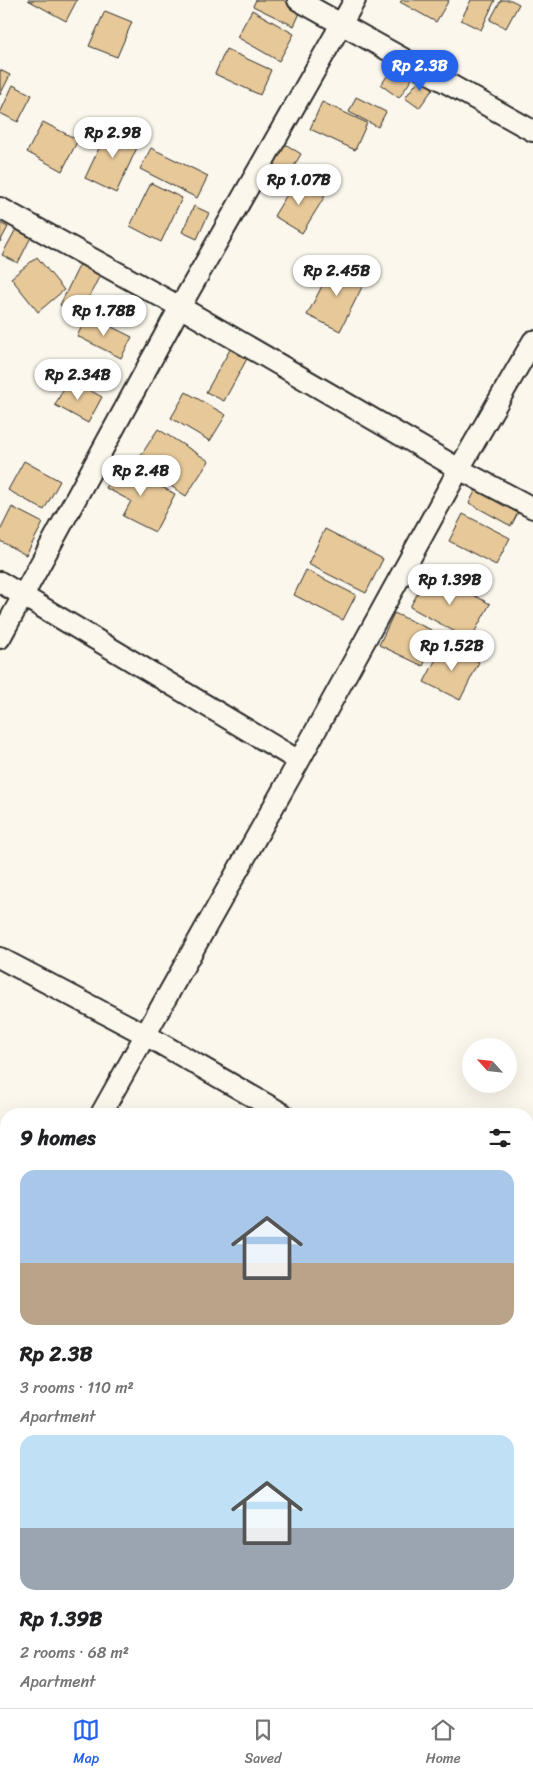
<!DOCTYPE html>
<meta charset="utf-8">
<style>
:root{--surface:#fff;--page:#f2f2f2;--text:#202124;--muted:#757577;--line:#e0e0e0;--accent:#2563eb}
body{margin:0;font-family:Sriracha,sans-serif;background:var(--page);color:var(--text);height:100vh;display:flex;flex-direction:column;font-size:19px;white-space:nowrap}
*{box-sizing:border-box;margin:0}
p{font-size:16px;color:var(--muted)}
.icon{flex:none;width:28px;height:28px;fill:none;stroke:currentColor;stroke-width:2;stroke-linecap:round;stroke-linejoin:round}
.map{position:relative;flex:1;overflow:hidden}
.sheet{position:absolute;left:0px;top:1108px;width:534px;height:601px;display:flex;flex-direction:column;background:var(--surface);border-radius:20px 20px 0 0;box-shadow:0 5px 20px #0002}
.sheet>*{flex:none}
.needle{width:32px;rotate:297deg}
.buttons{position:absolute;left:462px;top:1038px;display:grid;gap:10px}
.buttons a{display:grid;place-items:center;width:55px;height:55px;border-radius:50%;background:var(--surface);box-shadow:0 5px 20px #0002;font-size:25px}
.price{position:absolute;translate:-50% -42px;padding:0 11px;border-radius:18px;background:#fff;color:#222;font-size:16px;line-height:32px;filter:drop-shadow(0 1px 2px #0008)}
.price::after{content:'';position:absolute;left:50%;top:30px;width:15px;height:11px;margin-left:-8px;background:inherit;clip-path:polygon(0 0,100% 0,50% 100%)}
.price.current{background:var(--accent);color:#fff}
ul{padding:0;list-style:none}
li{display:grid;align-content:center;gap:10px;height:265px;padding:0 20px}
li span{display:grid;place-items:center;height:155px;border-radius:15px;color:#555}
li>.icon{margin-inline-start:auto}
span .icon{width:90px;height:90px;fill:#fffc;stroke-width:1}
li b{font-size:21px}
h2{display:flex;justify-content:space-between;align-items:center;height:60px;padding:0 20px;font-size:21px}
.tabs{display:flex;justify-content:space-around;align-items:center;height:70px;border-top:1px solid var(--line);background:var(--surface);font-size:14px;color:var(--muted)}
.tabs a{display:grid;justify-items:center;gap:2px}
.tabs .current{color:var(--accent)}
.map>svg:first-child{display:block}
.building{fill:#e6c899;stroke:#2b2b2b}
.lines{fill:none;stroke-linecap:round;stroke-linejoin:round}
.minor-casing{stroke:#2b2b2b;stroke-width:24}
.minor{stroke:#fbf7ec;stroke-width:20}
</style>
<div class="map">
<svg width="533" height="1708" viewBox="0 0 533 1708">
<rect width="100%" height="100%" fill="#fbf7ec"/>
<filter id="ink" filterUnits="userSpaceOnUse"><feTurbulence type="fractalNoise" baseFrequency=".02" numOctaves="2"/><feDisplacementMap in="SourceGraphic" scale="10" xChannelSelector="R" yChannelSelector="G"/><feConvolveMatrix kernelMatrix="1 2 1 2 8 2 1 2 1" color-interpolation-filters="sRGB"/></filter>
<g filter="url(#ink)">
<path class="building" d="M 28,0 L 77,0 L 66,21 Z
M 256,0 L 283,0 L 302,9 L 294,26 L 253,6 Z
M 402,0 L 449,0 L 436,22 L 400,2 Z
M 471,0 L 495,0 L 481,30 L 461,20 Z
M 501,0 L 511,0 L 519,4 L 506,28 L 490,20 Z
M 252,10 L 294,34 L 279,61 L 237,37 Z
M 105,11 L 132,22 L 117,57 L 89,46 Z
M 226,49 L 271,70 L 260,95 L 215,74 Z
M 398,60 L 416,73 L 399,98 L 381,85 Z
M 0,70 L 10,75 L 0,95 Z
M 421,77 L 435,86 L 419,108 L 405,98 Z
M 13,85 L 32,95 L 18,122 L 0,113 Z
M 356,97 L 386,112 L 378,127 L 349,112 Z
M 322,102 L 367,123 L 355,150 L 310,129 Z
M 43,122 L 78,140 L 62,171 L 27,152 Z
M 110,125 L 141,139 L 116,193 L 85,178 Z
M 279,140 L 301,154 L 286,180 L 263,166 Z
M 151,148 L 208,176 L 197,198 L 140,169 Z
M 297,178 L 325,196 L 302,233 L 274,216 Z
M 151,183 L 182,198 L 161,242 L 130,226 Z
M 194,206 L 209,213 L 197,239 L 182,232 Z
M 0,223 L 8,227 L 0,242 Z
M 17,227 L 32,235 L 18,263 L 2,255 Z
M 37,257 L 64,290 L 38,312 L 11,278 Z
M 82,260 L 103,269 L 80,315 L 60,305 Z
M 334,263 L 366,279 L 340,331 L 307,315 Z
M 88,315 L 132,337 L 121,358 L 77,336 Z
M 232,346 L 249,355 L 224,401 L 206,392 Z
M 69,379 L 102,397 L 88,423 L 55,405 Z
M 186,392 L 226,415 L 210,441 L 171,418 Z
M 158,429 L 209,461 L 186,496 L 136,463 Z
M 24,461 L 60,481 L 44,510 L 8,490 Z
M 118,464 L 175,494 L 155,532 L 123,516 L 131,501 L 106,488 Z
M 479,484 L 521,507 L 511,526 L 469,503 Z
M 12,507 L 43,523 L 26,555 L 0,541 L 0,531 Z
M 463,514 L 510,538 L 496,565 L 449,541 Z
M 325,529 L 383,559 L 366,593 L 308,564 Z
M 306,570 L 356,595 L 343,620 L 294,595 Z
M 430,571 L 490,604 L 470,640 L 410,607 Z
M 394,613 L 438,633 L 423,666 L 379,645 Z
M 444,644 L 479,662 L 460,700 L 424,682 Z"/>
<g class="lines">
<g class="minor-casing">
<path id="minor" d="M 298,0 L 533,131
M 0,208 L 180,307 L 459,469 L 533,508
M 0,582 L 299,761
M 0,638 L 180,307 L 355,0
M 0,958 L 144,1034 L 283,1114
M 101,1114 L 299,761 L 459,469 L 533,341
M 528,1246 L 533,1249
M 0,1282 L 6,1277"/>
</g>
<use href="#minor" class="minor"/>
</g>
</g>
</svg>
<div class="buttons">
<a><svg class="needle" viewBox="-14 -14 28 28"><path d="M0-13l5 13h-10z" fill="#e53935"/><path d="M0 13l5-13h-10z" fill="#757577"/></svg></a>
</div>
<b class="price current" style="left:420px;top:92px">Rp 2.3B</b>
<b class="price" style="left:113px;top:159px">Rp 2.9B</b>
<b class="price" style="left:299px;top:206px">Rp 1.07B</b>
<b class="price" style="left:337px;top:297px">Rp 2.45B</b>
<b class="price" style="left:104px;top:337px">Rp 1.78B</b>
<b class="price" style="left:78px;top:401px">Rp 2.34B</b>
<b class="price" style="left:141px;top:497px">Rp 2.4B</b>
<b class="price" style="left:450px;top:606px">Rp 1.39B</b>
<b class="price" style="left:452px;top:672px">Rp 1.52B</b>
<section class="sheet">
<h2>9 homes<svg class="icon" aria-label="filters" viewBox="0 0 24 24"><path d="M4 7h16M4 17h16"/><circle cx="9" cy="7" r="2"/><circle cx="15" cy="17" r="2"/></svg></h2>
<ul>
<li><span style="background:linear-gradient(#a9c7e8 60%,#b9a48a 0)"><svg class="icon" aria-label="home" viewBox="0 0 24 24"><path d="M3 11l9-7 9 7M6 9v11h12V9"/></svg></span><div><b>Rp 2.3B</b><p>3 rooms · 110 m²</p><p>Apartment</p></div></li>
<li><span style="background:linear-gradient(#bfe0f5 60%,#9aa5b1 0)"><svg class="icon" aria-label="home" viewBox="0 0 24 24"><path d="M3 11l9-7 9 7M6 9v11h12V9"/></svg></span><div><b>Rp 1.39B</b><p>2 rooms · 68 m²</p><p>Apartment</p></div></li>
</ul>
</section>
</div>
<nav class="tabs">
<a class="current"><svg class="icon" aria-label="map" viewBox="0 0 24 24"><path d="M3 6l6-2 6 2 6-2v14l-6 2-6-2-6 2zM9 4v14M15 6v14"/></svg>Map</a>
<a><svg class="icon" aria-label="saved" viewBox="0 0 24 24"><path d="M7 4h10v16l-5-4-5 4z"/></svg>Saved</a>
<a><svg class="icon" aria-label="home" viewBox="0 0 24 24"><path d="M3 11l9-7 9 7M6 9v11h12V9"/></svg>Home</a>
</nav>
